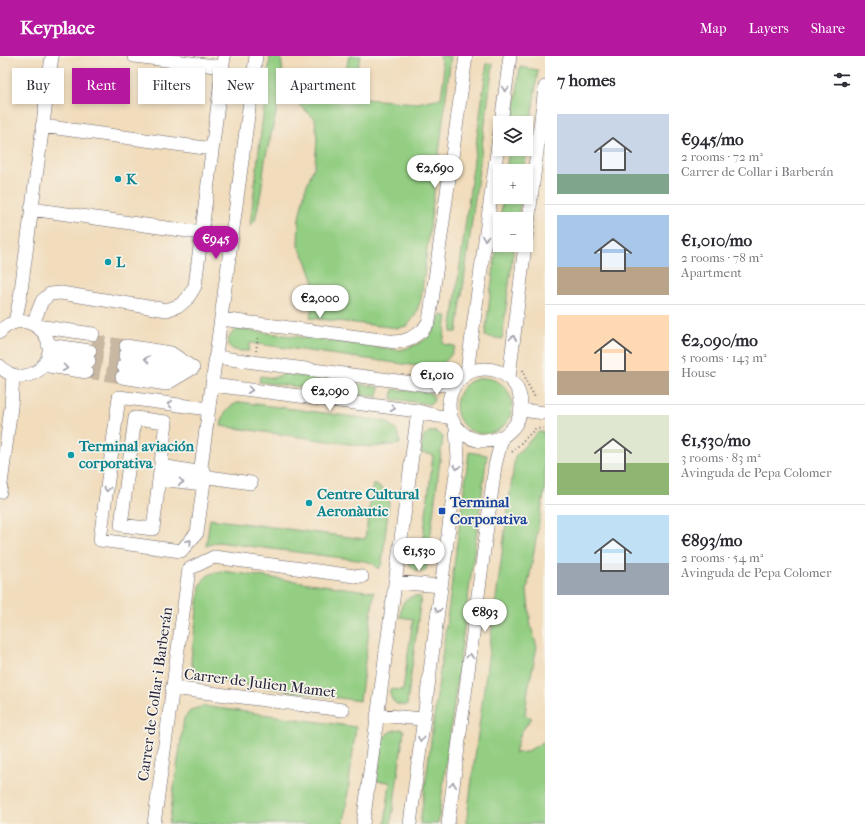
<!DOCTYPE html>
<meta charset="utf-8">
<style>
:root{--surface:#fff;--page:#f2f2f3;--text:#2b2b33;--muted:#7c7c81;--line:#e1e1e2;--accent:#b5179e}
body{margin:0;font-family:"IM FELL French Canon",serif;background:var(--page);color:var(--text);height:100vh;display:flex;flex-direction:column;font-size:15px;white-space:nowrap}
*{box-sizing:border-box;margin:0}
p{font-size:13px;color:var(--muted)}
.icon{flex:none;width:22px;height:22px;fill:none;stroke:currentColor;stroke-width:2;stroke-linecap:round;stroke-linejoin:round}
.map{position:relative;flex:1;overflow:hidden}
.side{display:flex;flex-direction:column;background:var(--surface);width:320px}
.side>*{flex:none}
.top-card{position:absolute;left:12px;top:12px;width:380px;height:36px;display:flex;gap:8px}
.tools{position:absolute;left:493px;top:60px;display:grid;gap:8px}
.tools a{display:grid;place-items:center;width:40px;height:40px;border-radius:0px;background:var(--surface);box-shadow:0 2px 6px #0003;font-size:20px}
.price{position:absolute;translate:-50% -34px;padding:0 9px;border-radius:14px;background:#fff;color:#222;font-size:13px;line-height:26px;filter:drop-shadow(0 1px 2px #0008)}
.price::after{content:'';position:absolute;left:50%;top:24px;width:12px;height:9px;margin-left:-6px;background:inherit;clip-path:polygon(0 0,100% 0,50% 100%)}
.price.on{background:var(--accent);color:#fff}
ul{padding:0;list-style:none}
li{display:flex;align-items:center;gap:12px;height:100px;padding:0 12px}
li+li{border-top:1px solid var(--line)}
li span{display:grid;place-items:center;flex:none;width:112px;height:80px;border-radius:0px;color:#555}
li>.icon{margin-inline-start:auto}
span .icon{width:48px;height:48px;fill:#fffc;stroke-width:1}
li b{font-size:17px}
h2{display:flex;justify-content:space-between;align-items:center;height:48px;padding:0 12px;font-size:17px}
.pill{padding:0 14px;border-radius:0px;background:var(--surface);box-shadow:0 2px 6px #0003;font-size:14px;line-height:36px}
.pill.on{background:var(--accent);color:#fff}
header{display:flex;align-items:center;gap:24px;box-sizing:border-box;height:56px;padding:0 20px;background:var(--accent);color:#fff}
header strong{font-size:19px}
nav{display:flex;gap:22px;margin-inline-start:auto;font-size:14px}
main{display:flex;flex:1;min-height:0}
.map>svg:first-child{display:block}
.green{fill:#93ce82;stroke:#5a785e}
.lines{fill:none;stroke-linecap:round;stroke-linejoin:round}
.minor-tunnel{stroke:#c8b7a1;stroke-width:13;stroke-dasharray:13 6;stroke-linecap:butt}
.minor-casing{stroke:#6a6368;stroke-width:14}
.path{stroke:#6a6368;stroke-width:2;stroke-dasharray:1 3;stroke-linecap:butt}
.minor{stroke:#fff;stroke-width:13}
.oneway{stroke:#9c9ca7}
.culture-dot{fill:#0f9aa8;stroke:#f7f3e8;stroke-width:1.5}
.transit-dot{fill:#1a4fb4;stroke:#f7f3e8;stroke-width:1.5}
.labels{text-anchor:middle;stroke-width:3.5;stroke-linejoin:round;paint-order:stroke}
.culture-label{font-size:15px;font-weight:bold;fill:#0d838f;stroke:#f7f3e8;text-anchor:start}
.transit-label{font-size:15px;font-weight:bold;fill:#164399;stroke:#f7f3e8;text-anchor:start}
.street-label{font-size:15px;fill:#22223b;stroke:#f7f3e8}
</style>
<header>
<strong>Keyplace</strong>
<nav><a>Map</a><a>Layers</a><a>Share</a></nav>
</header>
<main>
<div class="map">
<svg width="545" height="768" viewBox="0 0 545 768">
<rect width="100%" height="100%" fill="#f7f3e8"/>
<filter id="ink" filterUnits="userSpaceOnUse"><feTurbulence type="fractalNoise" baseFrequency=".025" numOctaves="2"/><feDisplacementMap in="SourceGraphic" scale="8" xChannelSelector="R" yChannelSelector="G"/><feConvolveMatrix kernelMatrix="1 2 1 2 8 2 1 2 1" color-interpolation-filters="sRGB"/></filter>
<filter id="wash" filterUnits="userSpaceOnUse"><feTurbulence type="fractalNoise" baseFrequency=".012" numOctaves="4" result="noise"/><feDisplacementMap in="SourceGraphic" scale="16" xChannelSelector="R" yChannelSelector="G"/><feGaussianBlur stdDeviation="0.9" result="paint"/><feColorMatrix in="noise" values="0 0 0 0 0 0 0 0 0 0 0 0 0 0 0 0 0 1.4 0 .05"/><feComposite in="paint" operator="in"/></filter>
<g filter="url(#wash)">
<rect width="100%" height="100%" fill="#f1dcbb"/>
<path class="green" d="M 270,0 L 281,0 L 284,28 L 312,39 L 342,34 L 349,0 L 361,0 L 350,34 L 366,43 L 417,47 L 441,42 L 444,19 L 440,0 L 451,0 L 421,243 L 415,260 L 407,270 L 398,272 L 310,262 L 315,230 L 306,204 L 298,190 L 299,162 L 305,134 L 315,108 L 317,84 L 315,63 L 294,44 L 279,45 L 265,104 L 261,136 L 255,165 L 250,170 Z
M 487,7 L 493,8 L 457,276 L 451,276 Z
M 520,11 L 538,14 L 524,115 L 506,115 L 509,93 L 526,93 L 526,67 L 513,67 Z
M 503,141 L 521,141 L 518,163 L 500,163 Z
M 500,163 L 500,189 L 514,189 L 502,283 L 485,280 Z
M 440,259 L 447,260 L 443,288 L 455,290 L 455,291 C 449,305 440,312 425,311 L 250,287 L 249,295 C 244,295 239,295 235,294 C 222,290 229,277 238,273 L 400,294 C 420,289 435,281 440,259 Z
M 284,318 L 379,331 L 378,341 L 259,326 L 260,320 L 273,322 Z
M456 350a28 28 0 1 1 56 0a28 28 0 1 1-56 0Z
M 393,333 L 430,337 C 433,340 435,341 433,346 L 429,348 L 392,343 Z
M 240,346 L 385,365 C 395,371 399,376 400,388 L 371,391 L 221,370 C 224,356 226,351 240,346 Z
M 429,376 C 435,375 439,376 443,381 L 426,515 C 415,517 407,510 408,500 L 421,500 L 433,399 L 421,397 L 423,381 Z
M 538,376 L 545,376 L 545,432 L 527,535 L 531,571 L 537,591 L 528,633 L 525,659 L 532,662 L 521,676 L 515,697 L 526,696 L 545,685 L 545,768 L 466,768 L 515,400 Z
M 469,396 L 487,399 L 438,768 L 420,768 Z
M 373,427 L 390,438 L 382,508 L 378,513 L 372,507 L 365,505 L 218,486 L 206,490 L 210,463 L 365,483 Z
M 222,515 L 374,536 L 360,645 L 214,624 C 201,620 194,619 191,604 L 200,530 C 207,518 208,518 222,515 Z
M 414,540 L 421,541 L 407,649 C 396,651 389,644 390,633 L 403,634 L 413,563 L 400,561 C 401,550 402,543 414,540 Z
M 203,650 L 356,671 L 344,768 L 169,768 L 184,662 L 191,654 Z
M 401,673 L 404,675 L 391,768 L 385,768 L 390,726 L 377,725 L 382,687 C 385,677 391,674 401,673 Z"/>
</g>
<g filter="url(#ink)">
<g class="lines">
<path class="minor-tunnel" d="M 92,285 L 126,290
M 90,295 L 125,300
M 89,305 L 123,310
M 87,316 L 122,321"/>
<g class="minor-casing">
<path id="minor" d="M 134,0 L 223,11
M 501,67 L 510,0
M 42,70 L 212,93
M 31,153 L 202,177
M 526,183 L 545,31
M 221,263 L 396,286 L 403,285 L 411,282 L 423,274 L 429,265 L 431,252 L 466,0
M 15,266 L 20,242 L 52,0
M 33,268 L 42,245 L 50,238 L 61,237 L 167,254 L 180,249 L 187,243 L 195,230 L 224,0
M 37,270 L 93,278
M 0,276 C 24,248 65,282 43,310 C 38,316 32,319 24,320 C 15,321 6,317 0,310
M 48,289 L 90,295
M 48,299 L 89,305
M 215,301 L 428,329 L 454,328
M 43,309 L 87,316
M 123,310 L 168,317 L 193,312 L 169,307 L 125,300
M449 349a36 36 0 1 1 72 0a36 36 0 1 1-72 0Z
M 467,316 L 500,74
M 122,321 L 166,328 L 193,312 L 171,297 L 126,290
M 509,321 L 525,189
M 212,329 L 418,355 L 437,360 L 450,361
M 521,354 L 545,357
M 135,362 L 166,366 L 153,473 L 121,469 Z
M 161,410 L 197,416 L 201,411 L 256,0
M 201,411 L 205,418 L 197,477 L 181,495 L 100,484 L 119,341 L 209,353
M 205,418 L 209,421 L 251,427
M 159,423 L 203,428
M 0,436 L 11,351 L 13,319
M 395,526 L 441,530
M 172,632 L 343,654
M 377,659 L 423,663
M 154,768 L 189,513 L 214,501 L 362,521
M 363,768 L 418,355
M 410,768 L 458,402 L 456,372
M 448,768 L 495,410 L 502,382"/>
</g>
<path class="path" d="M 256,295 L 258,280
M 523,314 L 527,327 L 536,343
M 512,396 L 535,373 L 545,372"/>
<use href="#minor" class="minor"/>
</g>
<defs><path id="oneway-chevron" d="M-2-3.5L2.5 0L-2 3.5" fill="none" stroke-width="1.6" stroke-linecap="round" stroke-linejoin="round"/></defs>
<g class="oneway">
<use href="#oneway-chevron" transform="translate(505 33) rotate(98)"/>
<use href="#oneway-chevron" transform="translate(485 182) rotate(98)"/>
<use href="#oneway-chevron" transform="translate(513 282) rotate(-83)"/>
<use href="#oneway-chevron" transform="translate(147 303) rotate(-171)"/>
<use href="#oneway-chevron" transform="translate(65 312) rotate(8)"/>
<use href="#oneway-chevron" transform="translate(250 334) rotate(7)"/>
<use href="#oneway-chevron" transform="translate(170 348) rotate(-172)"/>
<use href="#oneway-chevron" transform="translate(393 352) rotate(7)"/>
<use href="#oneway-chevron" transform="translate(457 411) rotate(98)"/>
<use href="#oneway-chevron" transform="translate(181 426) rotate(7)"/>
<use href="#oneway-chevron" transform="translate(107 433) rotate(98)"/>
<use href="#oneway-chevron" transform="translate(189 486) rotate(-48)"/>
<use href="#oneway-chevron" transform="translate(438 554) rotate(98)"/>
<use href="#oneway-chevron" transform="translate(470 600) rotate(-83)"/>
<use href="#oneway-chevron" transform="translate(421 683) rotate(97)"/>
<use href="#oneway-chevron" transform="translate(453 729) rotate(-83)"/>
</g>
</g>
<g class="culture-dot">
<circle cx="118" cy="123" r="4"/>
<circle cx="108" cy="206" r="4"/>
<circle cx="71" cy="399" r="4"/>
<circle cx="309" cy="447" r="4"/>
</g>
<rect class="transit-dot" x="438" y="451" width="8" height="8" rx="2"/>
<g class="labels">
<g class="culture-label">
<text x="126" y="128">K</text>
<text x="116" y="211">L</text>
<text x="79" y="395">Terminal aviación<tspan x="79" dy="17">corporativa</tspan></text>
<text x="317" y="443">Centre Cultural<tspan x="317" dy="17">Aeronàutic</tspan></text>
</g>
<g class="transit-label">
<text x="450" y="451">Terminal<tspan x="450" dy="17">Corporativa</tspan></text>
</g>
<g class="street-label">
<text transform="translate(260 627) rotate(7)" y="5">Carrer de Julien Mamet</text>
<text transform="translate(155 638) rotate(-82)" y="5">Carrer de Collar i Barberán</text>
</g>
</g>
</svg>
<div class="tools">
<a><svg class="icon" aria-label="layers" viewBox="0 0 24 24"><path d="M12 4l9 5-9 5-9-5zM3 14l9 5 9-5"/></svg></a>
<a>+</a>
<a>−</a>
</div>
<b class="price" style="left:435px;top:133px">€2,690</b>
<b class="price on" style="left:216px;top:204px">€945</b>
<b class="price" style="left:320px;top:263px">€2,000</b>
<b class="price" style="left:437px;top:340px">€1,010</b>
<b class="price" style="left:330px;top:356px">€2,090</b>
<b class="price" style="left:419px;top:516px">€1,530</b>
<b class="price" style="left:485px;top:577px">€893</b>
<div class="top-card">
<a class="pill">Buy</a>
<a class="pill on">Rent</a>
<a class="pill">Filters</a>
<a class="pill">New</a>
<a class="pill">Apartment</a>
</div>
</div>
<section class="side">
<h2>7 homes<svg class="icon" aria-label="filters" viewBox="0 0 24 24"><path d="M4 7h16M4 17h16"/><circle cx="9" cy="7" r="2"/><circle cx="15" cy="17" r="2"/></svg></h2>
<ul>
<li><span style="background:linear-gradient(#c9d6e8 75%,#7fa58c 0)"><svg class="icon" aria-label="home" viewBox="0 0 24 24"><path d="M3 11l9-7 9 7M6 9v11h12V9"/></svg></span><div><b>€945/mo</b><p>2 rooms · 72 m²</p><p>Carrer de Collar i Barberán</p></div></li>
<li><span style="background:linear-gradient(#a9c7e8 65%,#b9a48a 0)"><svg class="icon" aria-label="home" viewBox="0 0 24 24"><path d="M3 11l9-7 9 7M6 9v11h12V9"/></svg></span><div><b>€1,010/mo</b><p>2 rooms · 78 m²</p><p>Apartment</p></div></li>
<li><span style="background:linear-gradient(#ffd9b3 70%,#b9a48a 0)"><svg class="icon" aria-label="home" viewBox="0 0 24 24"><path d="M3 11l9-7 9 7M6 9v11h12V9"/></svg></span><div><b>€2,090/mo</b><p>5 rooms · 143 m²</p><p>House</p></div></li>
<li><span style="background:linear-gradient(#dfe7d0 60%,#8fb573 0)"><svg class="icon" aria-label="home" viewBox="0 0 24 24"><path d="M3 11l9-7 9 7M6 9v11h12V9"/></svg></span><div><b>€1,530/mo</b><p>3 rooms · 83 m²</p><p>Avinguda de Pepa Colomer</p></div></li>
<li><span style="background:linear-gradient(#bfe0f5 60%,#9aa5b1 0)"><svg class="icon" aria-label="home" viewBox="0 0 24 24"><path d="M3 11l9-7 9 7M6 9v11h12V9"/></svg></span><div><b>€893/mo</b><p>2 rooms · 54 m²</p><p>Avinguda de Pepa Colomer</p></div></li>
</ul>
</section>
</main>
